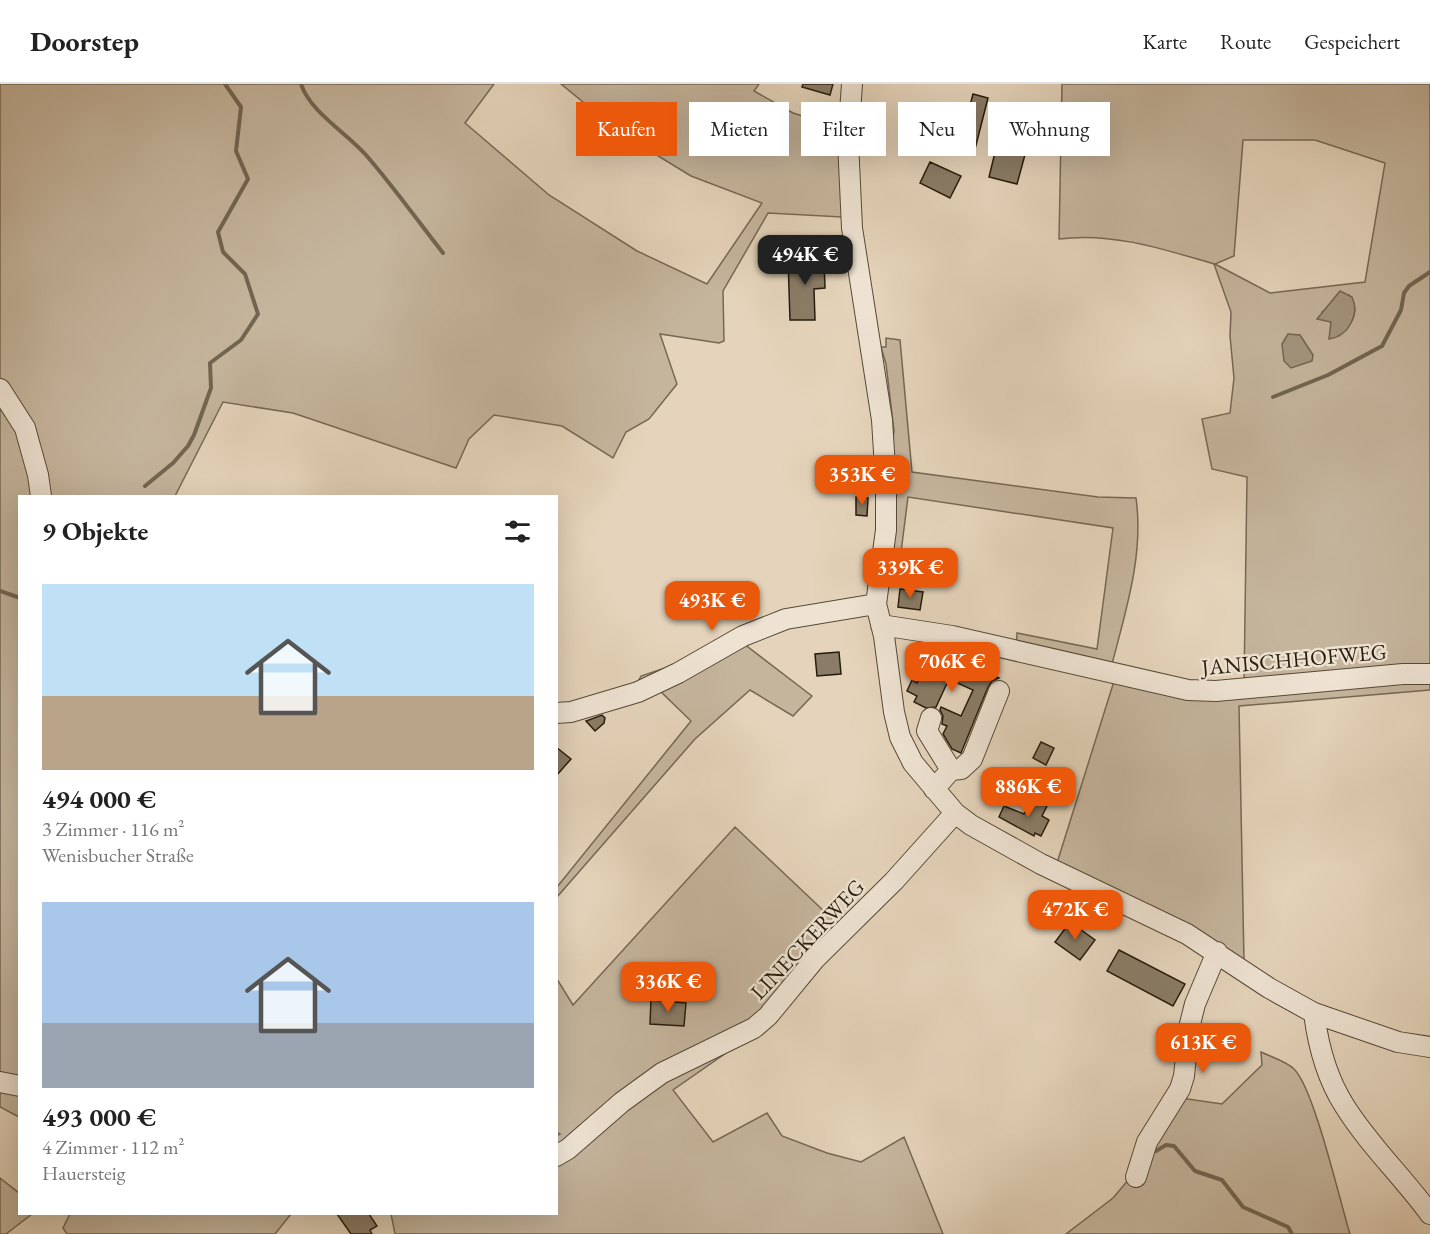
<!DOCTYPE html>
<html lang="de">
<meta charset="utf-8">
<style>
:root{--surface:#fff;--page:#f2f2f2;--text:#222;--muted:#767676;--line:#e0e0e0;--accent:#ea580c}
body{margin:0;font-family:"EB Garamond",serif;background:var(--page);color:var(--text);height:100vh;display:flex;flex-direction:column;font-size:22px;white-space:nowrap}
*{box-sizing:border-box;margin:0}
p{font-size:20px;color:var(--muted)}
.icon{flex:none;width:33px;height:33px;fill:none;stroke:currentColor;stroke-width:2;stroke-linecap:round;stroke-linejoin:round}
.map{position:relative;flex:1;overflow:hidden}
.panel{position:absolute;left:18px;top:411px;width:540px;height:720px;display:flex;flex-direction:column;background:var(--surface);border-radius:0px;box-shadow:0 6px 24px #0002}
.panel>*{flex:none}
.top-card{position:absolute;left:576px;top:18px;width:570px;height:54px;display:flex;gap:12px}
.price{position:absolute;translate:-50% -51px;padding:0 14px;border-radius:12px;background:var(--accent);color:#fff;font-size:20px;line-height:39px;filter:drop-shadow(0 2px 3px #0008)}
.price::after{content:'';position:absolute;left:50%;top:36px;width:18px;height:14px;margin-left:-9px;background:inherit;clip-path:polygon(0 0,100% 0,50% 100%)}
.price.current{background:#222;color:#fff}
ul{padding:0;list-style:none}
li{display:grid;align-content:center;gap:12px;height:318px;padding:0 24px}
li span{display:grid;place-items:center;height:186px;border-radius:0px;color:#555}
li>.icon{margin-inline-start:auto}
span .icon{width:108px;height:108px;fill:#fffc;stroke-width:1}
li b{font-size:26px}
h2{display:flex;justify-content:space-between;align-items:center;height:72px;padding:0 24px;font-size:26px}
.chip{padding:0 21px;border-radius:0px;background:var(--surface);box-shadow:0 6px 24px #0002;font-size:21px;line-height:54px}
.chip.current{background:var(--accent);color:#fff}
header{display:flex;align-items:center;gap:36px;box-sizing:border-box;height:84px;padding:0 30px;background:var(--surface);border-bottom:2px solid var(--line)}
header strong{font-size:28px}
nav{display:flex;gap:33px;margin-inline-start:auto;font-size:21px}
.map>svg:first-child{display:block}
.green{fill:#c5b59d;stroke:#766854;stroke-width:1.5;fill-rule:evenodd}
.water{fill:#a4957f;stroke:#726551;stroke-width:1.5}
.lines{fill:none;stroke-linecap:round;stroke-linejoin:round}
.stream{stroke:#726551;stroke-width:4}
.building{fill:#8a7c67;stroke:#271c0b;stroke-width:1.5}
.minor-casing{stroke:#564a37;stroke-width:22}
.minor{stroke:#eee3d3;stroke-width:20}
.labels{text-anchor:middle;stroke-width:5;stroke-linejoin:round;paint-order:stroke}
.street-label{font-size:22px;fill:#271c0b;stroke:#eee3d3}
</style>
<header>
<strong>Doorstep</strong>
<nav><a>Karte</a><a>Route</a><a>Gespeichert</a></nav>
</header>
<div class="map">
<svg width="1430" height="1150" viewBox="0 0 1430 1150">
<rect width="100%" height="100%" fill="#e5d4bb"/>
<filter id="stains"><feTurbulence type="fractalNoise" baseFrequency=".00333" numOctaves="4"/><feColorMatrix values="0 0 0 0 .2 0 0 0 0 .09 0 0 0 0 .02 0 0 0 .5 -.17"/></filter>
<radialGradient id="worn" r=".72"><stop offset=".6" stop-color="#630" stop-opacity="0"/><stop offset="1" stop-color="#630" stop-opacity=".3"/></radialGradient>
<path class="green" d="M 0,0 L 494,0 L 465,39 L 549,111 L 637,167 L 707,200 L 762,119 L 691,92 L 622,50 L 561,0 L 759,0 L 754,7 L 793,29 L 841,44 L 842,133 L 768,129 L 723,207 L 724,257 L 719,259 L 660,250 L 677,300 L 649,335 L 626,348 L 613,374 L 562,342 L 494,331 L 469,355 L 456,384 L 293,329 L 223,318 L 175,412 L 20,412 L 19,1033 L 0,1023 Z
M 1062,0 L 1430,0 L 1430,606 L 1239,622 L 1244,877 L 1057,779 L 1115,594 L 1016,568 L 1017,549 L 1097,565 L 1113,444 L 908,413 L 900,476 L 892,474 L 889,384 L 894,347 L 886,280 L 881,263 L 886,263 L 886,254 L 900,256 L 912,388 L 1098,413 L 1136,414 C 1144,470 1126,526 1112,580 L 1187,604 L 1244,600 L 1247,393 L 1212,385 L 1202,335 L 1230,329 L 1234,294 L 1230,252 L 1231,228 L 1214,180 C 1163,165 1112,148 1059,155 ZM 1243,56 L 1315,56 L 1385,79 L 1365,198 L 1270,209 L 1215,180 L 1234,172 ZM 1349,211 C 1362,226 1351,240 1339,252 L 1331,246 L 1331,238 L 1326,236 L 1322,228 Z
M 731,550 L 812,612 L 793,632 L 750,606 L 695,655 L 557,813 L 557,803 L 691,637 L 660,607 L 625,622 L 641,592 L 680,579 Z
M 735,743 L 845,847 L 772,937 L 673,1006 L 713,1058 L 767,1029 L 782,1052 L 827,1069 L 861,1078 L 904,1053 L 943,1150 L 395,1150 L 391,1130 L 556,1130 L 556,1052 L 560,1050 L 556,1047 L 557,895 L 573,921 Z
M 1261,968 C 1271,973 1286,977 1294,985 C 1314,1004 1340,1118 1350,1150 L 1066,1150 L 1113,1114 L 1146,1075 L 1181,1014 L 1222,1020 L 1262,981 Z
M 0,1094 L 19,1109 L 20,1130 L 32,1130 L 6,1150 L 0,1150 Z
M 70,1130 L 291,1130 L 275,1150 L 67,1150 L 63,1144 Z"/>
<path class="water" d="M 1340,207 L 1352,213 C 1360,230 1349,252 1329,255 L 1331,238 L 1317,235 Z
M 1288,250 L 1300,251 L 1313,271 L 1312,277 L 1291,284 L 1284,277 L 1282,260 Z"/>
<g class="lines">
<path class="stream" d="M 301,0 C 310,28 347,49 366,71 C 393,102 417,136 443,169
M 1273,313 L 1328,291 L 1382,262 L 1401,226 L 1404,209 L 1409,202 L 1430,188
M 145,402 L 173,379 L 188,362 L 194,351 L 211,304 L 210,279 L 241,256 L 258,230 L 245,190 L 223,168 L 218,148 L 248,95 L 236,67 L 241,23 L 225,0
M 0,507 L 20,514
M 1156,1067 L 1166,1061 L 1174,1062 L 1195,1087 L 1222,1096 L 1243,1123 L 1288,1143 L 1292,1150"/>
</g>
<path class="building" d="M 803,0 L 833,0 L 830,11 L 802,3 Z
M 973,10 L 988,14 L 975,65 L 960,61 L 962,52 L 925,42 L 931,19 L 968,29 Z
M 1000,48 L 1029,56 L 1017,100 L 989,93 Z
M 930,78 L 961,92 L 950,114 L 920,99 Z
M 824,174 L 825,204 L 814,205 L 815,236 L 790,236 L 788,175 Z
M 856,413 L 868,414 L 867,432 L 856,431 Z
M 900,505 L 923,508 L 920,526 L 898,523 Z
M 942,563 L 953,568 L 951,572 L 999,594 L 992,597 L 988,603 L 961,669 L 952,665 L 943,650 L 947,642 L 942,640 L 943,632 L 940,626 L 941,623 L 961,632 L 973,606 L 949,595 L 936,623 L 926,624 L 914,618 L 917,612 L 907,607 L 912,596 L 917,599 L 932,567 L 939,570 Z
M 839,568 L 841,590 L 817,592 L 815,570 Z
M 602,631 L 605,634 L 604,639 L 595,647 L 586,637 Z
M 1041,658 L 1054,664 L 1046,681 L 1033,674 Z
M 556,663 L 571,675 L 556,692 Z
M 1032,715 L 1047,722 L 1042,732 L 1049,736 L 1041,752 L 1035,749 L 1034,752 L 999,733 L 1004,722 L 1024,730 Z
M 1070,838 L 1095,856 L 1080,876 L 1055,858 Z
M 1119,866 L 1185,900 L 1173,922 L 1107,887 Z
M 651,916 L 686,919 L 684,942 L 650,940 Z
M 337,1130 L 369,1130 L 377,1142 L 370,1146 L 372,1150 L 351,1150 Z"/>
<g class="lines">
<g class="minor-casing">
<path id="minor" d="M 852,0 L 848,57 L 852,144 L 882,336 L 886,400 L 886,446 L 876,520 L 884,552 L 894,628 L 900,653 L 913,679 L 955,729 L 971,741 L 1041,780 L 1187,850 L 1269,904 L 1314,929 L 1398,958 L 1430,963
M 0,305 L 25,344 L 38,391 L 41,412
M 881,541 L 952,552 L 1188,606 L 1216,607 L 1403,590 L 1430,590
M 556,629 L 571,628 L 638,608 L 678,589 L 743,552 L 786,535 L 876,520
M 931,634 L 927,647 L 951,686
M 934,705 L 951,686 L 961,685 L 972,675 L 999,607
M 1314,929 C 1318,961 1327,994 1344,1021 C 1368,1060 1403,1093 1430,1130
M 0,998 L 20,1002
M 556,1072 L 568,1065 L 622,1018 L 662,989 L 754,944 L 768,932 L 815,875 L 894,797 L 955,729
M 1136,1093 L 1147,1058 L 1180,1005 L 1184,992 L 1189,944 L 1195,920 L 1217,868"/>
</g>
<use href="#minor" class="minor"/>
</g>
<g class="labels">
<g class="street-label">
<text transform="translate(1294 575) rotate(-5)" y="8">JANISCHHOFWEG</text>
<text transform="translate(807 855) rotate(-47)" y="8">LINECKERWEG</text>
</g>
</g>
<rect width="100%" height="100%" filter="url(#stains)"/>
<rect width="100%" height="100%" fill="url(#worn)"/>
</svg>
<b class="price current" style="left:805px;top:202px">494K €</b>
<b class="price" style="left:862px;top:422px">353K €</b>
<b class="price" style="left:910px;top:515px">339K €</b>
<b class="price" style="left:712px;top:548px">493K €</b>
<b class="price" style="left:952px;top:609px">706K €</b>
<b class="price" style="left:1028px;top:734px">886K €</b>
<b class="price" style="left:1075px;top:857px">472K €</b>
<b class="price" style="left:668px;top:929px">336K €</b>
<b class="price" style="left:1203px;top:990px">613K €</b>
<div class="top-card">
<a class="chip current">Kaufen</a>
<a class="chip">Mieten</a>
<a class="chip">Filter</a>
<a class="chip">Neu</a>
<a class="chip">Wohnung</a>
</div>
<section class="panel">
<h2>9 Objekte<svg class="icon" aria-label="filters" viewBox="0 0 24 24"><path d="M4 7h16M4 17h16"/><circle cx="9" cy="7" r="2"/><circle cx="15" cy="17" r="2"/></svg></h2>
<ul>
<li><span style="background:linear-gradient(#bfe0f5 60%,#b9a48a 0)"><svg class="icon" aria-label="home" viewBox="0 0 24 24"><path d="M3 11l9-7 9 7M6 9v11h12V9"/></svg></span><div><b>494 000 €</b><p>3 Zimmer · 116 m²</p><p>Wenisbucher Straße</p></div></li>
<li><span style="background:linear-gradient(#a9c7e8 65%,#9aa5b1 0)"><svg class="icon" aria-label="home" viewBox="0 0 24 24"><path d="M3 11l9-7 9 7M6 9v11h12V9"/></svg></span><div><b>493 000 €</b><p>4 Zimmer · 112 m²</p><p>Hauersteig</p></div></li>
</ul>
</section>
</div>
